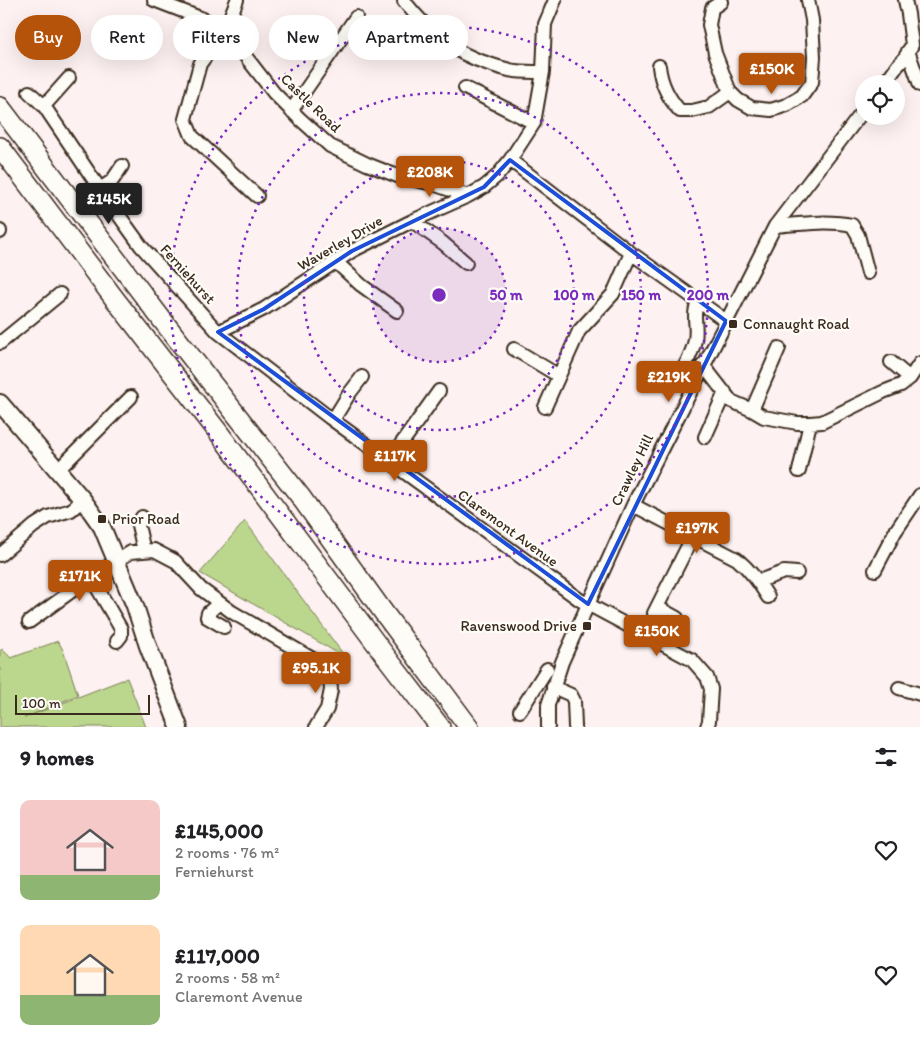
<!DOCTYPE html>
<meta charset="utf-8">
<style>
:root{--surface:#fff;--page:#f2f2f2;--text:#202124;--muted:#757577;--accent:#b45309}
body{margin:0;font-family:Itim,sans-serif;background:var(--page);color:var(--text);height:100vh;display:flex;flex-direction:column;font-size:19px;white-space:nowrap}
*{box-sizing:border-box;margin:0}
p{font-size:16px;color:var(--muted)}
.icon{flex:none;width:28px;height:28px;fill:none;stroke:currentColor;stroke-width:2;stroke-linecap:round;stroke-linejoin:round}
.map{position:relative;height:727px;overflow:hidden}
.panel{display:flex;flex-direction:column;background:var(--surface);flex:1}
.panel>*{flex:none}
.banner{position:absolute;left:15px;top:15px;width:500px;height:45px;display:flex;gap:10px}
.tools{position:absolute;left:855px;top:75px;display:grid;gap:10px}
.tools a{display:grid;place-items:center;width:50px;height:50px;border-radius:50%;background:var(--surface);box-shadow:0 5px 20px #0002;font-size:25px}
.scale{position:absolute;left:15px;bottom:12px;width:135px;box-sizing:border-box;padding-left:5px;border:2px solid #3b2a1e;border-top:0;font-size:14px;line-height:18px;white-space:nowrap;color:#3b2a1e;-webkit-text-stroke:4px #fdfcf7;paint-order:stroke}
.price{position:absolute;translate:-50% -42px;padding:0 11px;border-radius:5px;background:var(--accent);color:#fff;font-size:16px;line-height:32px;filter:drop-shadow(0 1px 2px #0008)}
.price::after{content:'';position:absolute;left:50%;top:30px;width:15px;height:11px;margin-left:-8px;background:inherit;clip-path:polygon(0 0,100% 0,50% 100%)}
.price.on{background:#222;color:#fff}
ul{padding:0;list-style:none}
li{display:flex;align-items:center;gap:15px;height:125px;padding:0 20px}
li span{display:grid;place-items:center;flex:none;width:140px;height:100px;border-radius:10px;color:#555}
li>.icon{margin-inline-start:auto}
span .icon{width:60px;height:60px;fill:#fffc;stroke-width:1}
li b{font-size:21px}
h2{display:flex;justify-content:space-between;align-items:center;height:60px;padding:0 20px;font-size:21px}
.pill{padding:0 18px;border-radius:22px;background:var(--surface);box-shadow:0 5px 20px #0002;font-size:18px;line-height:45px}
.pill.on{background:var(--accent);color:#fff}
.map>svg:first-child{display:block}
.green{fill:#bbd68d;stroke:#7b8056}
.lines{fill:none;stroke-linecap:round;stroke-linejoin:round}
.minor-casing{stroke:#3b2a1e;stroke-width:16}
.major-casing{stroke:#3b2a1e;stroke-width:20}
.highway-casing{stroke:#3b2a1e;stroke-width:22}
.minor{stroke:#fdfcf7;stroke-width:12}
.major{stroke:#fdfcf7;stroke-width:16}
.highway{stroke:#fdfcf7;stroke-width:19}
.marked{fill:none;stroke:#1d4ed8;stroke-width:4;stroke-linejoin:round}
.ring{fill:none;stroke:#7b2cbf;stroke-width:2.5;stroke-dasharray:2.5 5}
.poi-dot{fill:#3b2a1e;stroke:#fdfcf7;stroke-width:2}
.labels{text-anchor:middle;stroke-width:4.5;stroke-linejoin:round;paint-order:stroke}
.street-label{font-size:15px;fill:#3b2a1e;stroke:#fdfcf7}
.poi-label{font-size:15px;fill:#3b2a1e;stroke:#fdfcf7;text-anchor:start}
.centre{fill:#7b2cbf;stroke:#fdfcf7;stroke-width:2.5}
.ring-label{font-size:15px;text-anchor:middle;font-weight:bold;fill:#7b2cbf;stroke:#fdfcf7;stroke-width:4.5;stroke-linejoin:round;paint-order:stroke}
</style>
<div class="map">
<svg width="920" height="727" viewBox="0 0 920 727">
<rect width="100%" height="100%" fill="#fdf1f1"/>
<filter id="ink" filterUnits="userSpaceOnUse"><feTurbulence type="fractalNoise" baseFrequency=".02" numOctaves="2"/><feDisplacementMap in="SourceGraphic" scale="10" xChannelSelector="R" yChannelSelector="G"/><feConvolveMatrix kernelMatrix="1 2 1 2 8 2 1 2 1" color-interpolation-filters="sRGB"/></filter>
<g filter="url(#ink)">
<path class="green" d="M 245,521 L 346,658 L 200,573 Z
M 58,641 L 63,650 L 78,695 L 24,718 L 127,678 L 146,727 L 0,727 L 0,651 L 2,649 L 11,658 Z"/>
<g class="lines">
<g class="minor-casing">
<path id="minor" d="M 154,0 L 203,19 L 225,30 L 274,93 L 300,119 L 330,146 L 367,164 L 400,177 L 433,184 L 468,196
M 237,0 L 225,30 L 200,64 L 185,119 L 192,136 L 257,196
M 404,1 C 429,32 451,52 489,64 C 498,67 507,70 515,71 C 524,72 534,72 543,72
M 721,2 L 712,8 L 709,25 L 715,53 L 730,92 L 738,100 L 752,108 L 771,110 L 787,105 L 802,96 L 812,82 L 814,57 L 812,20 L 808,0
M 908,51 L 920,85
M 659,66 C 661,84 668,98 680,111 L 692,111 L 709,107 L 730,92
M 884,84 L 898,65 L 904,59 L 912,45 L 908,14 L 905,0
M 465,88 L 534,123
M 29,92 L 44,106 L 100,189 L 141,246 L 218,332 L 330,418 L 580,600 L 692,660 L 707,677 L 711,689 L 709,721 L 707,727
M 44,106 L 69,78
M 291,111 L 356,17
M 510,160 L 631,253 L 726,321
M 100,189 L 112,181 L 122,166
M 412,221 L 443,243 L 466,263
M 775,226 C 800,224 827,220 852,225 L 858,235 L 868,273
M 0,231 L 0,232
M 336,262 L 361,285 L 397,311
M 218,332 L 264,309 L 352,251 L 412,221 L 468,196 L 484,187 L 497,176 L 510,160 L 534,123 L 543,72 L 545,24 L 555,0
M 0,343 L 60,294
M 514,349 L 559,376
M 891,362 L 910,378
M 703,365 L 731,401 L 752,410 L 764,417 L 797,423 L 810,423 L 822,422 L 883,392 L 901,385 L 910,378 L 920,363
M 680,376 C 685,365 693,352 695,340 C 698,326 691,314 699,301
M 545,407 L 579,331 L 613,294 L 631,253
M 752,410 L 779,348
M 333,420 L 349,394 L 362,377
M 705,437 L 725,392
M 389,461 L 439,391
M 58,470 L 131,397
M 799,471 L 810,423
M 633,505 L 737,559 C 751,571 758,581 768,597
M 142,517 L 138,525 L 144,551
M 0,555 L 34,526 L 48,517 L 71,510 L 83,500
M 875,570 L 895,532 L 920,495
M 91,577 L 121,629 L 121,636 L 117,641
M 759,581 L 784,572 L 797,573
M 219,603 L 208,613 L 207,617 L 224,627
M 657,607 L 677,618
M 654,613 L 693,536
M 29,622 L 91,577 L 131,552 L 154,550 L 175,561 L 201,589 L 232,612 L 321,664 L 330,677 L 331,690 L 327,709 L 316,727
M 553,687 L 571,695 L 574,701 L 575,727
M 899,688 L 920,694
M 520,711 L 547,669
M 548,727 L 548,705 L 562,662 L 633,505 L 775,226 L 864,110"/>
</g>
<g class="major-casing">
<path id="major" d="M 0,403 L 83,500 L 102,527 L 135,606 L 148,646 L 179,727"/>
</g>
<g class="highway-casing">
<path id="highway" d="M 0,107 L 163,321 L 300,496 L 384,613 L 469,727
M 0,147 L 114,298 L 219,433 L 384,654 L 440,727"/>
</g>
<use href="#minor" class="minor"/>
<use href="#major" class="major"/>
<use href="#highway" class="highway"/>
</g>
</g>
<path class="marked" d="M 510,160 L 726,321 L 588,604 L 218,332 L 264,309 L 352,251 L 484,187 Z"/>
<circle cx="439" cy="295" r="67" fill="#7b2cbf" fill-opacity=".12"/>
<g class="ring">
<circle cx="439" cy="295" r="67"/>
<circle cx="439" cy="295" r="135"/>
<circle cx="439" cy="295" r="202"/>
<circle cx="439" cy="295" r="269"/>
</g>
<g class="poi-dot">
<rect x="728" y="319" width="10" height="10" rx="2.5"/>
<rect x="97" y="514" width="10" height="10" rx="2.5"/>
<rect x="582" y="621" width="10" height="10" rx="2.5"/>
</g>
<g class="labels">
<g class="street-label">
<text transform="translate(311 103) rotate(44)" y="5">Castle Road</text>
<text transform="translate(340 243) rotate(-30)" y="5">Waverley Drive</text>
<text transform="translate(188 274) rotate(48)" y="5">Ferniehurst</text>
<text transform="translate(632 470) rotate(-64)" y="5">Crawley Hill</text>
<text transform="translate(508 528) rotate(36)" y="5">Claremont Avenue</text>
</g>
<g class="poi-label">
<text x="743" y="329">Connaught Road</text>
<text x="112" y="524">Prior Road</text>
<text x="577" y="631" text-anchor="end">Ravenswood Drive</text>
</g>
</g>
<circle cx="439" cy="295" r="8" class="centre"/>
<g class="ring-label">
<text x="506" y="300">50 m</text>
<text x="574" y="300">100 m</text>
<text x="641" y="300">150 m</text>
<text x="708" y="300">200 m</text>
</g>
</svg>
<div class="tools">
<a><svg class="icon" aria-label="locate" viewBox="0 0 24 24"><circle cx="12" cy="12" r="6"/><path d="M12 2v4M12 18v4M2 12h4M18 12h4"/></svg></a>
</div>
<div class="scale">100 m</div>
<b class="price" style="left:772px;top:95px">£150K</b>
<b class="price" style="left:430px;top:198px">£208K</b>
<b class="price on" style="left:109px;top:225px">£145K</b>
<b class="price" style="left:669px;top:403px">£219K</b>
<b class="price" style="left:395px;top:482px">£117K</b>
<b class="price" style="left:697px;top:554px">£197K</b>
<b class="price" style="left:80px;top:602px">£171K</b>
<b class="price" style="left:657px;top:657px">£150K</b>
<b class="price" style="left:316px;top:694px">£95.1K</b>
<div class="banner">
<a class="pill on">Buy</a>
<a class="pill">Rent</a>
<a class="pill">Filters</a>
<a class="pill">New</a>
<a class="pill">Apartment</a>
</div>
</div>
<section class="panel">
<h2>9 homes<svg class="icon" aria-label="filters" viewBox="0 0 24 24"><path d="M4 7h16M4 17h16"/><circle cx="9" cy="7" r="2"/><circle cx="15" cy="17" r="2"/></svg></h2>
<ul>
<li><span style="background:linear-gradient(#f6c9c9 75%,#8fb573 0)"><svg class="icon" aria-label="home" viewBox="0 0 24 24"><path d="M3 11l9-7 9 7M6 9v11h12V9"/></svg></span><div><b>£145,000</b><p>2 rooms · 76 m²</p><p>Ferniehurst</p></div><svg class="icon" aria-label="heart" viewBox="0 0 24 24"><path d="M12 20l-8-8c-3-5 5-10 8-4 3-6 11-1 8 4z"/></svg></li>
<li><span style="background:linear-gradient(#ffd9b3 70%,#8fb573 0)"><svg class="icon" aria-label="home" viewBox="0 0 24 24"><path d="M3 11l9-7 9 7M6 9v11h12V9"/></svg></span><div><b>£117,000</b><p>2 rooms · 58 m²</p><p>Claremont Avenue</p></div><svg class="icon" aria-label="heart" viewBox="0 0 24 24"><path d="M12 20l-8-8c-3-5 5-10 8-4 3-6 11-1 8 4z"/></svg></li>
</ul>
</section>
